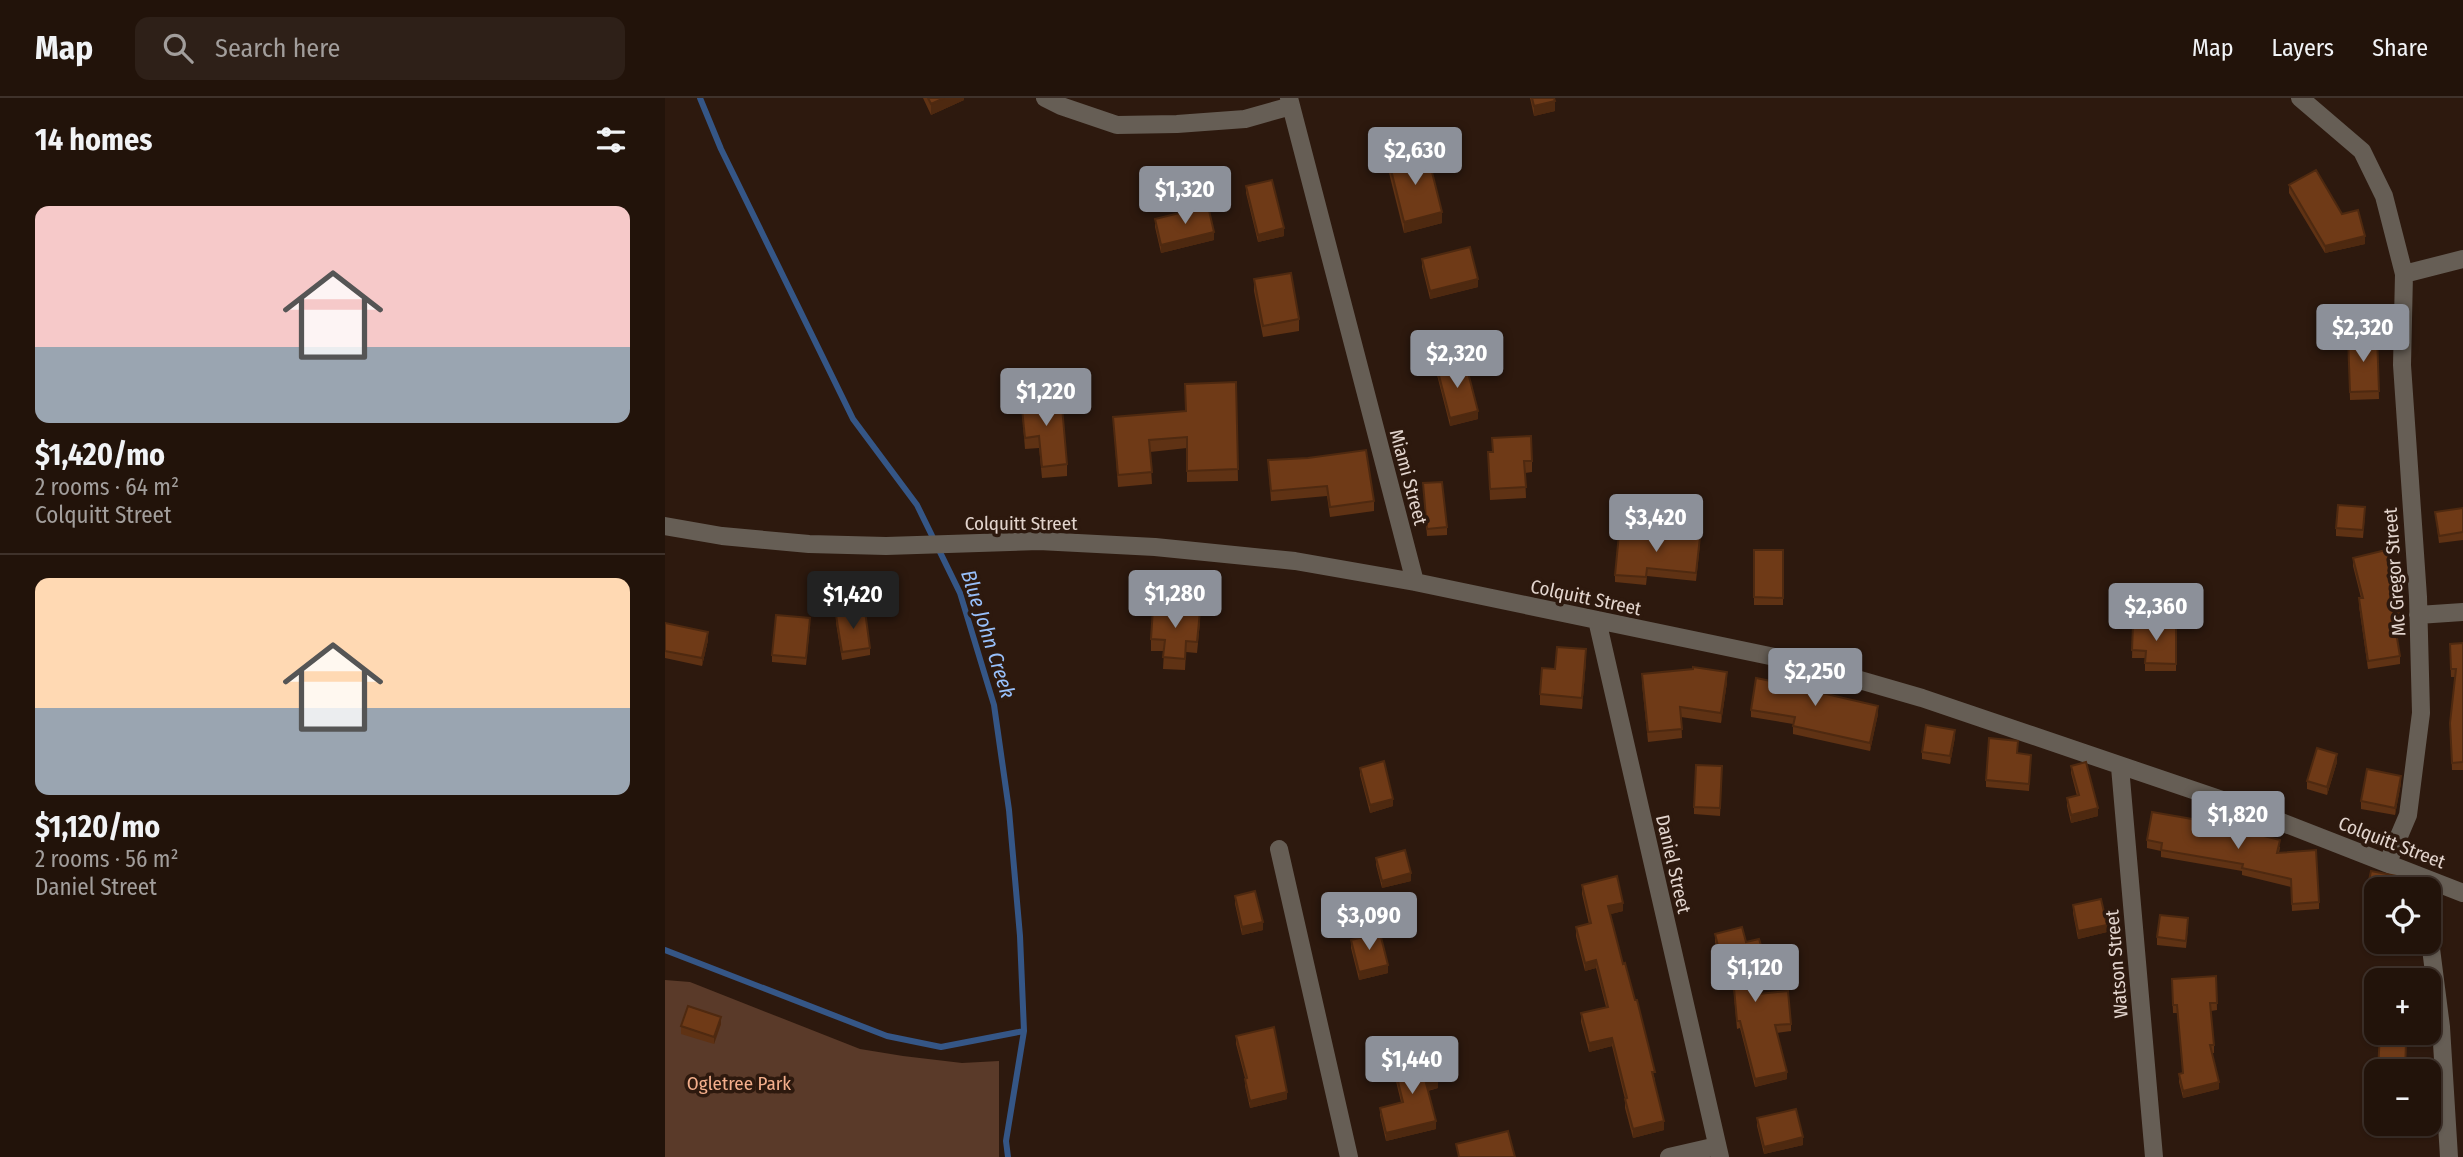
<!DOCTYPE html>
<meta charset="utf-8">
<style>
:root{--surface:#22130a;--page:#2e2018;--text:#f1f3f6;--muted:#a29e9c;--line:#3f322b;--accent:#8c9099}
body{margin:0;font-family:"Fira Sans Condensed",sans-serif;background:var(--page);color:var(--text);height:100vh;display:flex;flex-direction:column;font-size:26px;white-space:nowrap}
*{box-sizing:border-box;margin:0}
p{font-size:23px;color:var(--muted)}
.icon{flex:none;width:38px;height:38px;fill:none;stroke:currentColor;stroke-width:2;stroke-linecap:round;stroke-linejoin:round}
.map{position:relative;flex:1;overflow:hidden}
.details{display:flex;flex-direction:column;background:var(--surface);width:665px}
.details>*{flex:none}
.tools{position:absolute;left:1699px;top:779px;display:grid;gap:14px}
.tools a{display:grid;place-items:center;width:77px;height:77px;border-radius:14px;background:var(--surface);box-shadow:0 2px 5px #0004,0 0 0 2px var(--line);font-size:35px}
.price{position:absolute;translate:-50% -60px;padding:0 16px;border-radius:7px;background:var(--accent);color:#fff;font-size:23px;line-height:46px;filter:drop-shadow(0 2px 4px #0008)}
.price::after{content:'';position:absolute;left:50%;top:42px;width:21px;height:16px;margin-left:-10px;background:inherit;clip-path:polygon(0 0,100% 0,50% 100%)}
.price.active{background:#222;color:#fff}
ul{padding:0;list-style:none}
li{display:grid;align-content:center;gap:14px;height:371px;padding:0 35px}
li+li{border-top:2px solid var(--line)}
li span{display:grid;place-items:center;height:217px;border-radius:14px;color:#555}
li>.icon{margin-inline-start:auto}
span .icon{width:126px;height:126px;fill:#fffc;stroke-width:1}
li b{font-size:30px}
h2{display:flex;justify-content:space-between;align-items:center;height:84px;padding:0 35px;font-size:30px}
header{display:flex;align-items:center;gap:42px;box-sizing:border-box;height:98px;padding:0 35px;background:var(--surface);border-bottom:2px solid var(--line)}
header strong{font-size:33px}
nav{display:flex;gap:38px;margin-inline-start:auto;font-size:24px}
.search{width:490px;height:63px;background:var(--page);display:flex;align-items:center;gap:18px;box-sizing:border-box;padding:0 24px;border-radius:14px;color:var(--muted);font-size:26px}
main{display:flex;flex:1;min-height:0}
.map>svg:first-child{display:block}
.green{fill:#5a3a29}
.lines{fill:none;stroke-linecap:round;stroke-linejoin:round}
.stream{stroke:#355686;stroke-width:6}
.minor{stroke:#665e55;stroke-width:18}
.wall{fill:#5f3214}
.shaded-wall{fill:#4e2910}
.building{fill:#6f3a17;stroke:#4e2910;stroke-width:2}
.labels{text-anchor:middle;stroke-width:7;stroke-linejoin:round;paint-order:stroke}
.street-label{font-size:19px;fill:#e3d5ce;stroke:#2d190e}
.park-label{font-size:19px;fill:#f4af8c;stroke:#2d190e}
.water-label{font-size:21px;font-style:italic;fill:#98c0fb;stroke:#2d190e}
</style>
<header>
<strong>Map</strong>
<div class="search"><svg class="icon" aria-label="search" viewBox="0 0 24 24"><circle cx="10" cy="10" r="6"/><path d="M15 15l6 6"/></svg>Search here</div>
<nav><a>Map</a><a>Layers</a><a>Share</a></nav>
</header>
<main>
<section class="details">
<h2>14 homes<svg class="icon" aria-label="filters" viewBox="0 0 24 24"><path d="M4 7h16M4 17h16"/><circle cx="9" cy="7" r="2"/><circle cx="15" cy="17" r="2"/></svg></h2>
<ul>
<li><span style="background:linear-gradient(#f6c9c9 65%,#9aa5b1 0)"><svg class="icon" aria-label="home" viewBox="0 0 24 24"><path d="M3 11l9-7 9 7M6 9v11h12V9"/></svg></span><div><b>$1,420/mo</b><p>2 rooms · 64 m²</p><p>Colquitt Street</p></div></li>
<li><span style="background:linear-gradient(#ffd9b3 60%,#9aa5b1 0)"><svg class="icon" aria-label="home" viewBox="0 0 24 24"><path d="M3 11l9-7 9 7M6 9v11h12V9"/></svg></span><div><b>$1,120/mo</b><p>2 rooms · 56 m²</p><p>Daniel Street</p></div></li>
</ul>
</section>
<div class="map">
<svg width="1798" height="1059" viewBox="0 0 1798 1059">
<rect width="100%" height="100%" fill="#2d190e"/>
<path class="green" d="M 0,882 L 25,884 L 195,951 L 238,958 L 297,965 L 334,963 L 334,1059 L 0,1059 Z"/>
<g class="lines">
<path class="stream" d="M 35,0 L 56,51 L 188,321 L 252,407 L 295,495 L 329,607 L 344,712 L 355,838 L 359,933 L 341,1043 L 343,1059
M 0,852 L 222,938 L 276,949 L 359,933"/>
<path class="minor" d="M 380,0 L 396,8 L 452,27 L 512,26 L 580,21 L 626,8
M 624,0 L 750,484
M 1635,0 L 1697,53 L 1719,98 L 1739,176 L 1737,267 L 1753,499 L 1756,615 L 1743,717 L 1723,764
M 1739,176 L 1798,161
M 0,428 L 57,438 L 144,446 L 221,448 L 374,443 L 490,449 L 630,463 L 750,484 L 1129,563 L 1257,600 L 1575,708 L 1798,795
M 1753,517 L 1798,514
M 932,522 L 1055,1059
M 1455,669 L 1489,1059
M 614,751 L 684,1059
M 1764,835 L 1776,929 L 1784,1059
M 1004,1059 L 1052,1048"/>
</g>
<path class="wall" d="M 258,0 L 299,0 L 299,2 L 266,17 Z
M 865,0 L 889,0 L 890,13 L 869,18 Z
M 724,64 L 777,125 L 739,135 L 724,75 Z
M 1624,87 L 1677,116 L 1700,146 L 1660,155 L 1624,95 Z
M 581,88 L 619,138 L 593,144 L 581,95 Z
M 490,121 L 549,142 L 496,155 L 490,129 Z
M 757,161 L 813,189 L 765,201 L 757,169 Z
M 589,181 L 634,221 L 634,233 L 598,239 L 589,193 Z
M 1712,238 L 1714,301 L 1685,302 L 1683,239 Z
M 772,270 L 813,321 L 785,328 L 772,277 Z
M 571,284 L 573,383 L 522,384 L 522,350 L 485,354 L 487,386 L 453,389 L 448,319 L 521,313 Z
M 356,301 L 402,366 L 402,378 L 377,380 L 374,350 L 360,351 Z
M 827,340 L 867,363 L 867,374 L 860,375 L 861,400 L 825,402 L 823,354 L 827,354 Z
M 603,362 L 709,403 L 709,413 L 665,419 L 662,398 L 606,403 Z
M 758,385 L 782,429 L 782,437 L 762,438 Z
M 1798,410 L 1798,442 L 1774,445 L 1770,414 Z
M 1700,417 L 1698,440 L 1671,438 L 1671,430 Z
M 1035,446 L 1031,483 L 982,478 L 981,487 L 950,484 L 950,477 Z
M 1089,452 L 1118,452 L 1118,507 L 1089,507 Z
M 1688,460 L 1735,521 L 1735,528 L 1730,529 L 1735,558 L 1735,566 L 1703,571 L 1694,508 L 1694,500 L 1696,500 L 1688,468 Z
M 171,517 L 205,550 L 205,557 L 177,562 L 171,525 Z
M 535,524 L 532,555 L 521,554 L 520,572 L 498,571 L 499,553 L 486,553 L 486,541 Z
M 0,525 L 43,542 L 37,568 L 0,560 Z
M 145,527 L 141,567 L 107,564 L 107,557 Z
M 1468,527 L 1511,527 L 1511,573 L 1480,573 L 1480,560 L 1467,560 Z
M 1798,545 L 1798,672 L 1787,672 L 1785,625 L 1790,579 L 1786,579 L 1785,546 Z
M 921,562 L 917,611 L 875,607 L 875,596 L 890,571 Z
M 977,576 L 1062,584 L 1056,625 L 1016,619 L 1017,640 L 983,644 L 977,586 Z
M 1106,583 L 1122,583 L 1213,616 L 1205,653 L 1128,636 L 1128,626 L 1086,619 L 1086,612 Z
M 1290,639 L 1285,666 L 1257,661 L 1257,654 Z
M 1352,655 L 1366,664 L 1364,693 L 1321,689 L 1321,682 Z
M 1672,664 L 1662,697 L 1642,691 L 1642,683 Z
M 1406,668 L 1433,718 L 1406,725 L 1402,708 L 1402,700 L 1412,698 L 1406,675 Z
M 695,670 L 728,708 L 705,715 L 695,677 Z
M 1057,676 L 1055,718 L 1029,716 L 1029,709 Z
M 1736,685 L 1730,717 L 1696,711 L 1696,703 Z
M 1568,731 L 1615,749 L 1614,755 L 1654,804 L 1654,811 L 1627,813 L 1626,789 L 1577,777 L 1577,773 L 1496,759 L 1496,753 L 1482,750 L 1482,742 Z
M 711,760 L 746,783 L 717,790 L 711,767 Z
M 1706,773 L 1737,779 L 1736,791 L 1712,791 L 1712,811 L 1700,809 L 1700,801 Z
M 917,787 L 958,813 L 945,816 L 958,866 L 990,982 L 989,983 L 999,1032 L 968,1040 L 960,1010 L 960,1001 L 947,948 L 924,954 L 916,924 L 916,915 L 941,909 L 931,870 L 920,873 L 911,838 L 911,829 L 924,826 L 917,796 Z
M 570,798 L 598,832 L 577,837 L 570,806 Z
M 1408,807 L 1442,834 L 1413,841 L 1408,815 Z
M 1523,828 L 1521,850 L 1492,847 L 1492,839 Z
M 1050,836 L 1081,844 L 1099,865 L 1087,868 L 1094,896 L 1126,926 L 1126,933 L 1112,935 L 1122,981 L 1090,989 L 1075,930 L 1072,931 L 1068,886 L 1061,888 L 1050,844 Z
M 686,842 L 723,875 L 694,882 L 686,850 Z
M 1551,878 L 1552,912 L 1546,913 L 1549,947 L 1549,955 L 1547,955 L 1554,991 L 1518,1000 L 1514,984 L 1514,976 L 1518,975 L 1512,915 L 1508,915 L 1507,888 Z
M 1704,906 L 1712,906 L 1712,933 L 1704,933 Z
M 56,926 L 49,946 L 16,936 L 16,928 Z
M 571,938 L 622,1001 L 585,1010 L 580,988 L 580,980 L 571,946 Z
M 729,967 L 773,990 L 763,993 L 771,1031 L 721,1043 L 715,1017 L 715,1010 L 736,1004 L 729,975 Z
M 1092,1020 L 1138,1047 L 1099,1056 L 1092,1028 Z"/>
<path class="shaded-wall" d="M 279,0 L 299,0 L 299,2 L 266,17 L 266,6 Z
M 890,3 L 890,13 L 869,18 L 869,8 Z
M 777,114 L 777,125 L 739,135 L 739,124 Z
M 619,130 L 619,138 L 593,144 L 593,137 Z
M 549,134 L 549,142 L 496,155 L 496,147 Z
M 1700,138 L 1700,146 L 1660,155 L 1660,148 Z
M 813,181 L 813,189 L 765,201 L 765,193 Z
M 813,313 L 813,321 L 785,328 L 785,320 Z
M 43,534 L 43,542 L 37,568 L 37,560 Z
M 921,551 L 921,562 L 917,611 L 917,600 Z
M 1062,574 L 1062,584 L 1056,625 L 1056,615 Z
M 1213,608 L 1213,616 L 1205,653 L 1205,645 Z
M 1290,632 L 1290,639 L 1285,666 L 1285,658 Z
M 1672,656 L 1672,664 L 1662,697 L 1662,689 Z
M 1736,678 L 1736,685 L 1730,717 L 1730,710 Z
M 728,701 L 728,708 L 705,715 L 705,707 Z
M 1433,710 L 1433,718 L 1406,725 L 1406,717 Z
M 746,775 L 746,783 L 717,790 L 717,783 Z
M 958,805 L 958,813 L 943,817 L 943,808 Z
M 598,824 L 598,832 L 577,837 L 577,829 Z
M 1442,827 L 1442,834 L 1413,841 L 1413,833 Z
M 1099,857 L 1099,865 L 1085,868 L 1085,861 Z
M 931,862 L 931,870 L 920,873 L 920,865 Z
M 723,867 L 723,875 L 694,882 L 694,874 Z
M 1068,879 L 1068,886 L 1061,888 L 1061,880 Z
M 56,919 L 56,926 L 49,946 L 49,939 Z
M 947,940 L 947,948 L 924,954 L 924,945 Z
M 1122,974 L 1122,981 L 1090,989 L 1090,981 Z
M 773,983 L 773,990 L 761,993 L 761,985 Z
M 1554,984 L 1554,991 L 1518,1000 L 1518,993 Z
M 622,994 L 622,1001 L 585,1010 L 585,1003 Z
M 771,1023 L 771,1031 L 721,1043 L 721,1035 Z
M 999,1023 L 999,1032 L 968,1040 L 968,1031 Z
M 1138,1039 L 1138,1047 L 1099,1056 L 1099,1049 Z"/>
<path class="building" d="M 263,0 L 279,0 L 266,6 Z
M 867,0 L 889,0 L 890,3 L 869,8 Z
M 762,54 L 777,114 L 739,124 L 724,64 Z
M 1651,72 L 1677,116 L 1693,112 L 1700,138 L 1660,148 L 1624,87 Z
M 607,82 L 619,130 L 593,137 L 581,88 Z
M 543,108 L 549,134 L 496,147 L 490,121 Z
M 805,149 L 813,181 L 765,193 L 757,161 Z
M 626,175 L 634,221 L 598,228 L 589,181 Z
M 1712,238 L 1714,293 L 1685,294 L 1683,239 Z
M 800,263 L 813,313 L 785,320 L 772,270 Z
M 571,284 L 573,371 L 522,373 L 522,339 L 484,342 L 487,374 L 453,377 L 448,319 L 521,313 L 520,286 Z
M 396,297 L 402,366 L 377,369 L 374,338 L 360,340 L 356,301 Z
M 866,338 L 867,363 L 859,363 L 861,389 L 825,391 L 823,354 L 828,354 L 827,340 Z
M 701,352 L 709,403 L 665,409 L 662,388 L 606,393 L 603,362 L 643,360 Z
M 777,384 L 782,429 L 762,431 L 758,385 Z
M 1673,407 L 1700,409 L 1698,432 L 1671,430 Z
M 1798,410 L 1798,434 L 1774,438 L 1770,414 Z
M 1001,435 L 1035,439 L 1031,475 L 982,470 L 981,479 L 950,477 L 954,436 L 1000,439 Z
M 1725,451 L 1735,521 L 1729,522 L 1735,558 L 1703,563 L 1694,500 L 1698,500 L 1688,460 Z
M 1089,452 L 1118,452 L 1118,500 L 1089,499 Z
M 488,510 L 535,513 L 532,544 L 521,543 L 520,561 L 498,559 L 500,542 L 486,541 Z
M 200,513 L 205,550 L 177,554 L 171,517 Z
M 111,517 L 145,520 L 141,560 L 107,557 Z
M 0,525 L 43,534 L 37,560 L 0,553 Z
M 1468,527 L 1511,527 L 1511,566 L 1480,565 L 1481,553 L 1467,552 Z
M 1798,545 L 1798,664 L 1787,665 L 1785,625 L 1791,571 L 1786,571 L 1785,546 Z
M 892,549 L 921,551 L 917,600 L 875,596 L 877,570 L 890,571 Z
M 1028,569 L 1062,574 L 1056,615 L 1015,609 L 1017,631 L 983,634 L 977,576 L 1028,571 Z
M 1107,574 L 1122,576 L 1121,583 L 1159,590 L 1157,595 L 1213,608 L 1205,645 L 1128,628 L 1130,619 L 1086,612 L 1091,580 L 1106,583 Z
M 1261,627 L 1290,632 L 1285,658 L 1257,654 Z
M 1324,640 L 1353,643 L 1352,655 L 1366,657 L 1364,686 L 1321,682 Z
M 1652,650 L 1672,656 L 1662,689 L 1642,683 Z
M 719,663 L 728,701 L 705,707 L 695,670 Z
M 1421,664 L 1433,710 L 1406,717 L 1402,700 L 1414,697 L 1406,668 Z
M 1031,667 L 1057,668 L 1055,710 L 1029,709 Z
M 1702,671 L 1736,678 L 1730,710 L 1696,703 Z
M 1487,714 L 1539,723 L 1540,720 L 1568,724 L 1567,730 L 1615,742 L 1612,755 L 1651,752 L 1654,804 L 1627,806 L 1626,781 L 1577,770 L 1578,766 L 1496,752 L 1497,745 L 1482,742 Z
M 740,752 L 746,775 L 717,783 L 711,760 Z
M 1706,773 L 1737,779 L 1734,791 L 1712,791 L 1712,804 L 1700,801 Z
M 952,778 L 958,805 L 943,808 L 958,866 L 960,865 L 970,902 L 972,902 L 990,974 L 987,974 L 999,1023 L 968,1031 L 960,1001 L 962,1000 L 947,940 L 924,945 L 916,915 L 943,909 L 931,862 L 920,865 L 911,829 L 926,825 L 917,787 Z
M 590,793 L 598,824 L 577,829 L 570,798 Z
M 1436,801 L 1442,827 L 1413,833 L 1408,807 Z
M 1495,817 L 1523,820 L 1521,843 L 1492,839 Z
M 1077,829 L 1081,844 L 1094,841 L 1099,857 L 1085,861 L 1094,896 L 1123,893 L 1126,926 L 1110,927 L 1122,974 L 1090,981 L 1075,923 L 1072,923 L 1068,879 L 1061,880 L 1050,836 Z
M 715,835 L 723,867 L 694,874 L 686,842 Z
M 1551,878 L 1552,905 L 1545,905 L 1549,947 L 1545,947 L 1554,984 L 1518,993 L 1514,976 L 1518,975 L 1512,907 L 1508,907 L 1507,881 Z
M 1704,906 L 1712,906 L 1712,925 L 1704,925 Z
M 23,908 L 56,919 L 49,939 L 16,928 Z
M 609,929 L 622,994 L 585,1003 L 580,981 L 582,980 L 571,938 Z
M 1715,934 L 1736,934 L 1737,944 L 1741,944 L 1740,973 L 1713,973 Z
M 766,958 L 773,983 L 761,985 L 771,1023 L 721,1035 L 715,1010 L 738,1004 L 729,967 Z
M 1131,1011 L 1138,1039 L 1099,1049 L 1092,1020 Z
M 843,1033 L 850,1059 L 794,1059 L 791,1046 Z"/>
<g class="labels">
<g class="street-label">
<text transform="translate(744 379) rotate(75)" y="7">Miami Street</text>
<text x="356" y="432">Colquitt Street</text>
<text transform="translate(1729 474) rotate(-94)" y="7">Mc Gregor Street</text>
<text transform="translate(921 499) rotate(12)" y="7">Colquitt Street</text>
<text transform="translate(1727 744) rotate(21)" y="7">Colquitt Street</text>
<text transform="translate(1009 766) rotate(77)" y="7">Daniel Street</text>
<text transform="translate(1451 866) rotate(-95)" y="7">Watson Street</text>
</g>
<g class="park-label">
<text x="74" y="992">Ogletree Park</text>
</g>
<g class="water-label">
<text transform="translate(323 536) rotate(72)" y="7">Blue John Creek</text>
</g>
</g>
</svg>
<div class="tools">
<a><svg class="icon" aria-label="locate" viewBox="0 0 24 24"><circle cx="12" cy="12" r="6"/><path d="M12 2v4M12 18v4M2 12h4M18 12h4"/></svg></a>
<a>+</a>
<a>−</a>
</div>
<b class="price" style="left:750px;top:89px">$2,630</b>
<b class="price" style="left:520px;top:128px">$1,320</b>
<b class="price" style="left:1698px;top:266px">$2,320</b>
<b class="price" style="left:792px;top:292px">$2,320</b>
<b class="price" style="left:381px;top:330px">$1,220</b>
<b class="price" style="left:991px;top:456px">$3,420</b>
<b class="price" style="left:510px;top:532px">$1,280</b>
<b class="price active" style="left:188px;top:533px">$1,420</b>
<b class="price" style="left:1491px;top:545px">$2,360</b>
<b class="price" style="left:1150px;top:610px">$2,250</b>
<b class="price" style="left:1573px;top:753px">$1,820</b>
<b class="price" style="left:704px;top:854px">$3,090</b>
<b class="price" style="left:1090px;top:906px">$1,120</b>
<b class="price" style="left:747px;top:998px">$1,440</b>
</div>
</main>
